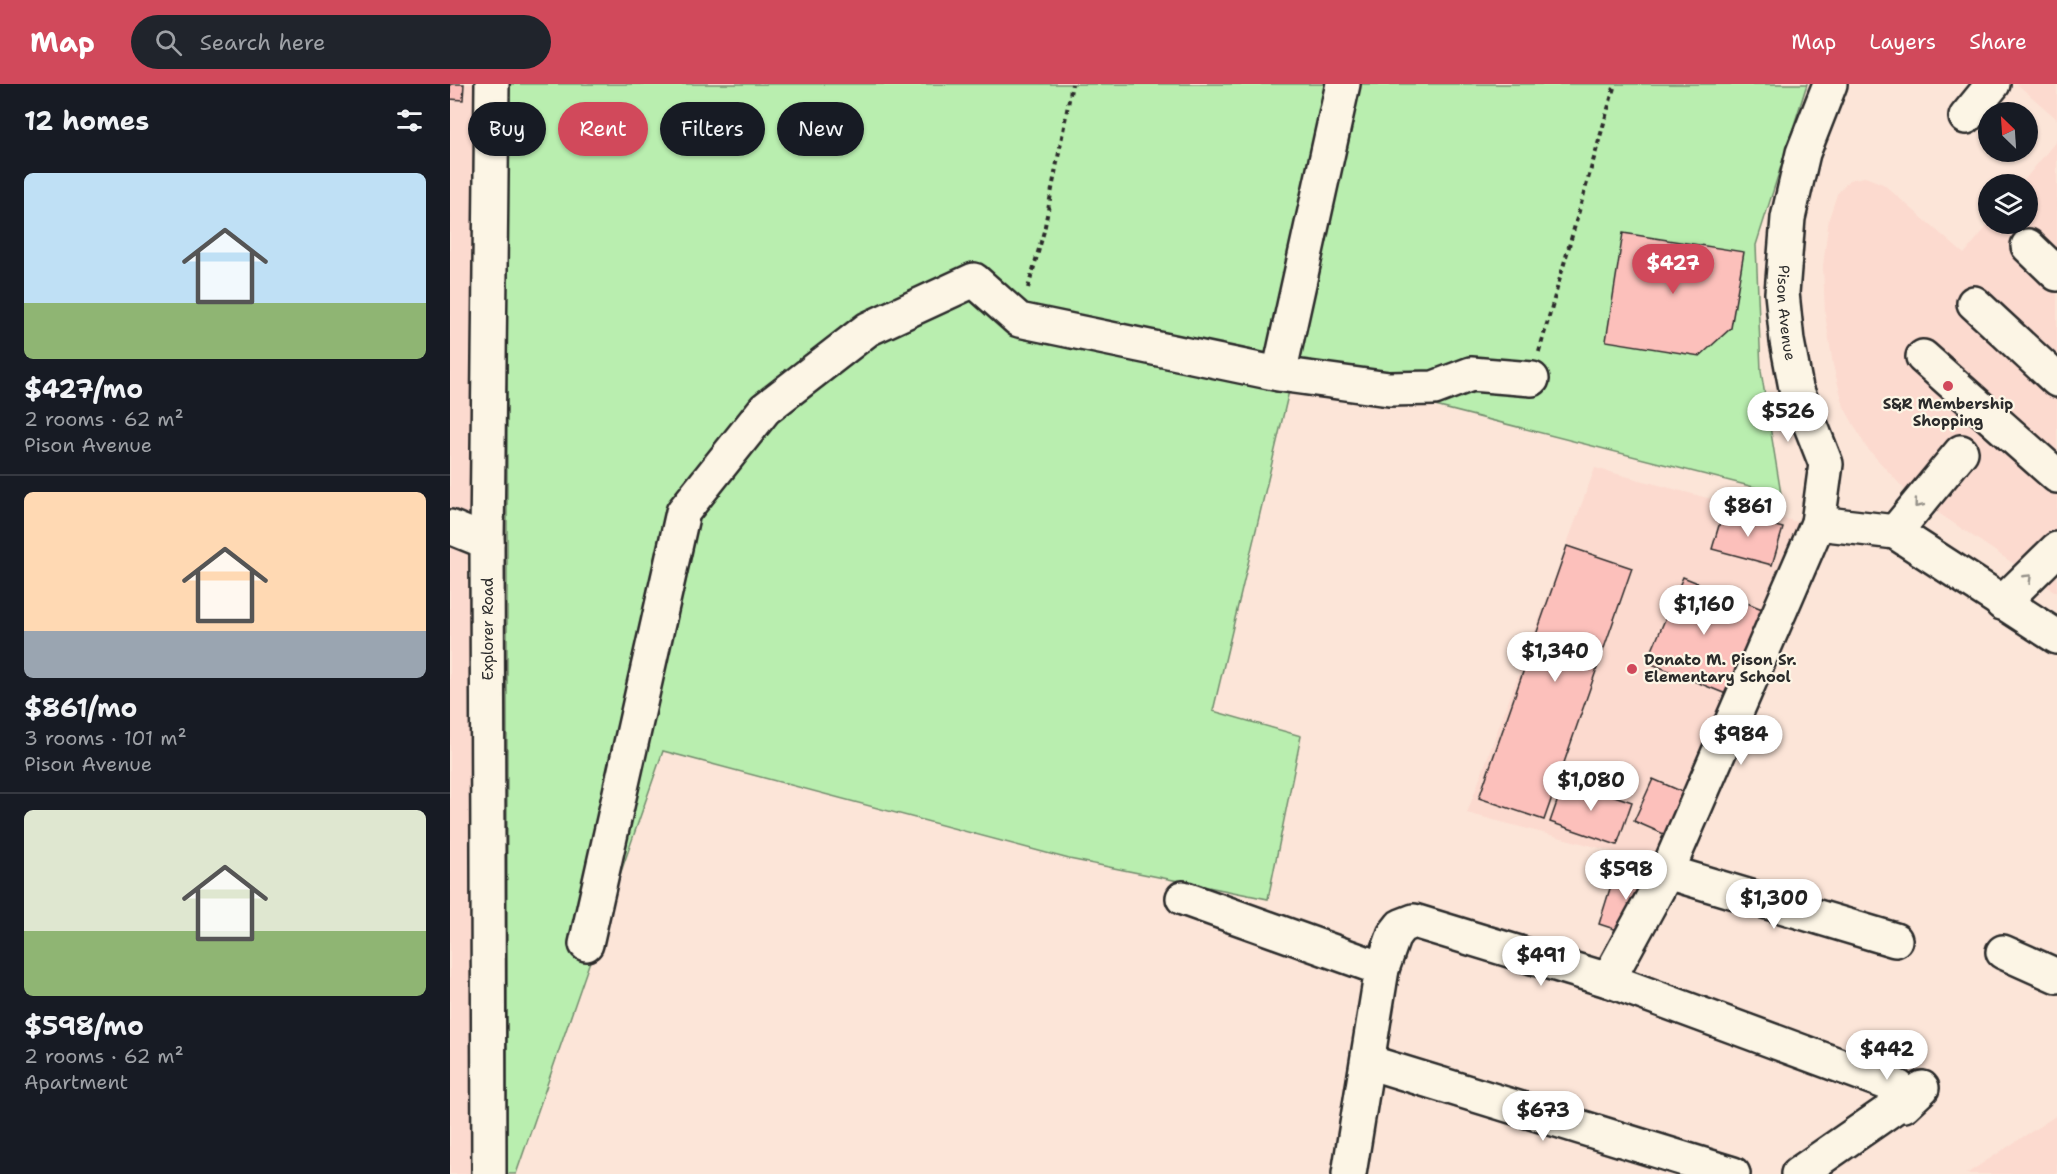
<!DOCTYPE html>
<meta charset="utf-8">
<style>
:root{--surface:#171b24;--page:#20242c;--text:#f1f3f6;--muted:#9ea1a6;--line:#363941;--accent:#d1495b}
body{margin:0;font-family:"Shantell Sans",sans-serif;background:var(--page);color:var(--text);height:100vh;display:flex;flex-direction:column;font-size:22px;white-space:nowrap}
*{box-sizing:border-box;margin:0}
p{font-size:20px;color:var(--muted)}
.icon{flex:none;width:33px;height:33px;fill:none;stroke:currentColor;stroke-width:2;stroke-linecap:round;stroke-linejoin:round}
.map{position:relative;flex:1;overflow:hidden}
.sheet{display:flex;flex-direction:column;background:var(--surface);width:450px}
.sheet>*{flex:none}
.top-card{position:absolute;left:18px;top:18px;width:570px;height:54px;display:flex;gap:12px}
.needle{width:39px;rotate:335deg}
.fabs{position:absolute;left:1528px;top:18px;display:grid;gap:12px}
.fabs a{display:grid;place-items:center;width:60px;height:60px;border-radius:50%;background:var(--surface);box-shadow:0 2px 4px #0004;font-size:30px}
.price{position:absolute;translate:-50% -51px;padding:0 14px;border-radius:21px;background:#fff;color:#222;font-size:20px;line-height:39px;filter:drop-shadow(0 2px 3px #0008)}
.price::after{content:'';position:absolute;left:50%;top:36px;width:18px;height:14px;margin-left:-9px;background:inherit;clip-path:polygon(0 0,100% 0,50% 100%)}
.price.active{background:var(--accent);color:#fff}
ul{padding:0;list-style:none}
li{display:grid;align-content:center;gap:12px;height:318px;padding:0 24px}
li+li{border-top:2px solid var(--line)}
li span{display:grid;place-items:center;height:186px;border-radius:9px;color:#555}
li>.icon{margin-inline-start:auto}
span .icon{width:108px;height:108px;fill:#fffc;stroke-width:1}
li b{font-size:26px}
h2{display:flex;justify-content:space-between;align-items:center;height:72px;padding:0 24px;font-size:26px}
.chip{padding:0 21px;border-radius:27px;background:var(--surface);box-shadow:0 2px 4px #0004;font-size:21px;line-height:54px}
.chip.active{background:var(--accent);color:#fff}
header{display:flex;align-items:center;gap:36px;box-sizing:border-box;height:84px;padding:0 30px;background:var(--accent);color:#fff}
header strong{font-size:28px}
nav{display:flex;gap:33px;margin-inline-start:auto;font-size:21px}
.search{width:420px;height:54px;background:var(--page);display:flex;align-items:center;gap:15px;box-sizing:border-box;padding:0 21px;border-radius:33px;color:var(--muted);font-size:22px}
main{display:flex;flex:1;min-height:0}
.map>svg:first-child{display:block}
.built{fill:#fcdacf}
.green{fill:#b9eeaf;stroke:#728c6d;stroke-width:1.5}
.building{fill:#fcc0bb;stroke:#2b2b2b;stroke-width:1.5}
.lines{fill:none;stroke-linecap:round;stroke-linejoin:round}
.minor-casing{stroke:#2b2b2b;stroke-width:38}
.path{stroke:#2b2b2b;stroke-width:4;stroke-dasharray:4.5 4.5;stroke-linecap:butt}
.minor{stroke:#fcf5e5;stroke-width:33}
.oneway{stroke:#949088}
.poi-dot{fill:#d1495b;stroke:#fcf5e5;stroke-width:2}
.labels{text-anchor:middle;stroke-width:4.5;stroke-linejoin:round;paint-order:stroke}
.street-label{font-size:15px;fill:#2b2b2b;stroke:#fcf5e5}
.poi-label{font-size:15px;font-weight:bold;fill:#2b2b2b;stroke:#fcf5e5}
</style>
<header>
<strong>Map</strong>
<div class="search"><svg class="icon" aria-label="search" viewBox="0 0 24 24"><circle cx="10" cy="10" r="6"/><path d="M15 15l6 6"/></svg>Search here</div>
<nav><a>Map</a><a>Layers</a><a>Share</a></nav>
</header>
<main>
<section class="sheet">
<h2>12 homes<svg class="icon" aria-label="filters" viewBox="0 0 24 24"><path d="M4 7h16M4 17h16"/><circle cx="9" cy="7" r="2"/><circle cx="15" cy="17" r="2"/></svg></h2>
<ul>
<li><span style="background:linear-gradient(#bfe0f5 70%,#8fb573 0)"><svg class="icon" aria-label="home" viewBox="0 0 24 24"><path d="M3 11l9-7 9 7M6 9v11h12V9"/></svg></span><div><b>$427/mo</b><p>2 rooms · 62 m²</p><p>Pison Avenue</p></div></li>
<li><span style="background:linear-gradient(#ffd9b3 75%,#9aa5b1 0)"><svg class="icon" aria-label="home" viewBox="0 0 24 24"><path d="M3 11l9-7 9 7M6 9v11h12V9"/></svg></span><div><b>$861/mo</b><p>3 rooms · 101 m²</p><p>Pison Avenue</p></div></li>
<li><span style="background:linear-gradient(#dfe7d0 65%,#8fb573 0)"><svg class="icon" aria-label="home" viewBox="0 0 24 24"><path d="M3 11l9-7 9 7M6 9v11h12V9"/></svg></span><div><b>$598/mo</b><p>2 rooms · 62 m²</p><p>Apartment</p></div></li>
</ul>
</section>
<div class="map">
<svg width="1607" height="1090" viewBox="0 0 1607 1090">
<rect width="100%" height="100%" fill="#fce5d8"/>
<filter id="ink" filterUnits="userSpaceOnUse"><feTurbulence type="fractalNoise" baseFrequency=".0167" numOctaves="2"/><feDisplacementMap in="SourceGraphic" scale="12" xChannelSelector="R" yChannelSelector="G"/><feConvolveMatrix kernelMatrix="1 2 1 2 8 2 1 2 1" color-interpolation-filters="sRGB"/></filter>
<g filter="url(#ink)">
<path class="built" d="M 0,0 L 57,0 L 57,1090 L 0,1090 Z
M 1567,0 L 1607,0 L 1607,35 Z
M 1607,56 L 1607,509 L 1456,407 L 1416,363 L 1394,323 L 1383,281 L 1375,230 L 1373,182 L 1379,134 L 1387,110 L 1399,96 L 1415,93 L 1433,100 L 1514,170 L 1539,140 L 1578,140 L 1578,100 L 1571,100 Z
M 1145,384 L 1355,440 L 1211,780 L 1017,729 Z
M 1607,1031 L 1607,1090 L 1516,1090 Z"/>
<path class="green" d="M 57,0 L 1357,0 L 1306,161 L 1311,287 L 1331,410 L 844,286 L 763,627 L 851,652 L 818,815 L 619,775 L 213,667 L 66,1090 L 57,1090 Z"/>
<path class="building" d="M 0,0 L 14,0 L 13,16 L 0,15 Z
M 1173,149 L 1294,168 L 1281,244 L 1250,272 L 1156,257 Z
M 1273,428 L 1333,444 L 1322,481 L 1262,465 Z
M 1117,462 L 1182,484 L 1094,736 L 1029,714 Z
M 1233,493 L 1312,525 L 1276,610 L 1197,578 Z
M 1115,695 L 1182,718 L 1167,761 L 1100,738 Z
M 1203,695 L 1235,709 L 1216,751 L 1184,737 Z
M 1167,782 L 1204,794 L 1186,852 L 1149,840 Z"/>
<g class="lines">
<g class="minor-casing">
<g id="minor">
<path id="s1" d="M 1380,0 L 1353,69 L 1338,134 L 1332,209 L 1337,257 L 1346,304 L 1376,380 L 1368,439 L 1445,448 L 1607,553"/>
<path d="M 1516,33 L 1543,0"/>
<path d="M 1578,162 L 1607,190"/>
<path d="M 1524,219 L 1607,296"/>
<path d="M 1473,273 L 1607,392"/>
<path d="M 829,290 L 893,0"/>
<path d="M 0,443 L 37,458"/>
<path d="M 1445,448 L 1511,368"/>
<path d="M 1552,519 L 1607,465"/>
<path d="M 1217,788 L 1445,856"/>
<path d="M 733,814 L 932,885"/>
<path d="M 136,860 L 233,428 L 315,325 L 418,245 L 524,196 L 569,236 L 829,290 L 939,305 L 984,304 L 1021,290 L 1082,295"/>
<path d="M 1553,868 L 1607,892"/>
<path d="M 1158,896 L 1217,788 L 1368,439"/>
<path d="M 918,978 L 1283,1090"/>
<path d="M 39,1090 L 37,458 L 42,0"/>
<path d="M 899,1090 L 932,885 L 944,851 L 951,842 L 964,837 L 1158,896 L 1448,1003 L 1454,1021 L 1472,1004 L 1348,1090"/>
</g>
</g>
<path class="path" d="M 578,204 L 594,147 L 622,0
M 1089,268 L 1165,0"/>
<use href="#minor" class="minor"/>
</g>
<defs><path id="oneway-chevron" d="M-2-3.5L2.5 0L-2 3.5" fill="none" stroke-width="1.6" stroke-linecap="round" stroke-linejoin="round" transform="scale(1.5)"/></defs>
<g class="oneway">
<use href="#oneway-chevron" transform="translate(1468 420) rotate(130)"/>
<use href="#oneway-chevron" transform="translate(1578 494) rotate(-44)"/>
</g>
</g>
<g class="poi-dot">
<circle cx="1498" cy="302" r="6"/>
<circle cx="1182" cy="585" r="6"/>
</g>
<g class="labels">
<g class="street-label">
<text dy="5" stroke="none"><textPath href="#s1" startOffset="236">Pison Avenue</textPath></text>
<text transform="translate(38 545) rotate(-90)" y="5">Explorer Road</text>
</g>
<g class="poi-label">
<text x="1498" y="325">S&amp;R Membership<tspan x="1498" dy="17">Shopping</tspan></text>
<text x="1194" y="581" text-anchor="start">Donato M. Pison Sr.<tspan x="1194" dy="17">Elementary School</tspan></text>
</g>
</g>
</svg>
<div class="fabs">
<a><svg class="needle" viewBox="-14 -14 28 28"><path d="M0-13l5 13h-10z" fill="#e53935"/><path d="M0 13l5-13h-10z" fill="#9ea1a6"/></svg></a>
<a><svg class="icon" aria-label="layers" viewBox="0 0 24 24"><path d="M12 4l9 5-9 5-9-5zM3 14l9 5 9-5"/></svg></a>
</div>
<b class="price active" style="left:1223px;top:211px">$427</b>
<b class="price" style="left:1338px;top:359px">$526</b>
<b class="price" style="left:1298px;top:454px">$861</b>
<b class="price" style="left:1254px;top:552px">$1,160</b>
<b class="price" style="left:1105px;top:599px">$1,340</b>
<b class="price" style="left:1291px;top:682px">$984</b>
<b class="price" style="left:1141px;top:728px">$1,080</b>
<b class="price" style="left:1176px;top:817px">$598</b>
<b class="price" style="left:1324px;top:846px">$1,300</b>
<b class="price" style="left:1091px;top:903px">$491</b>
<b class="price" style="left:1437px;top:997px">$442</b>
<b class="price" style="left:1093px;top:1058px">$673</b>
<div class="top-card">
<a class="chip">Buy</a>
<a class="chip active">Rent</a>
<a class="chip">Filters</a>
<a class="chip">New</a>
</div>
</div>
</main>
